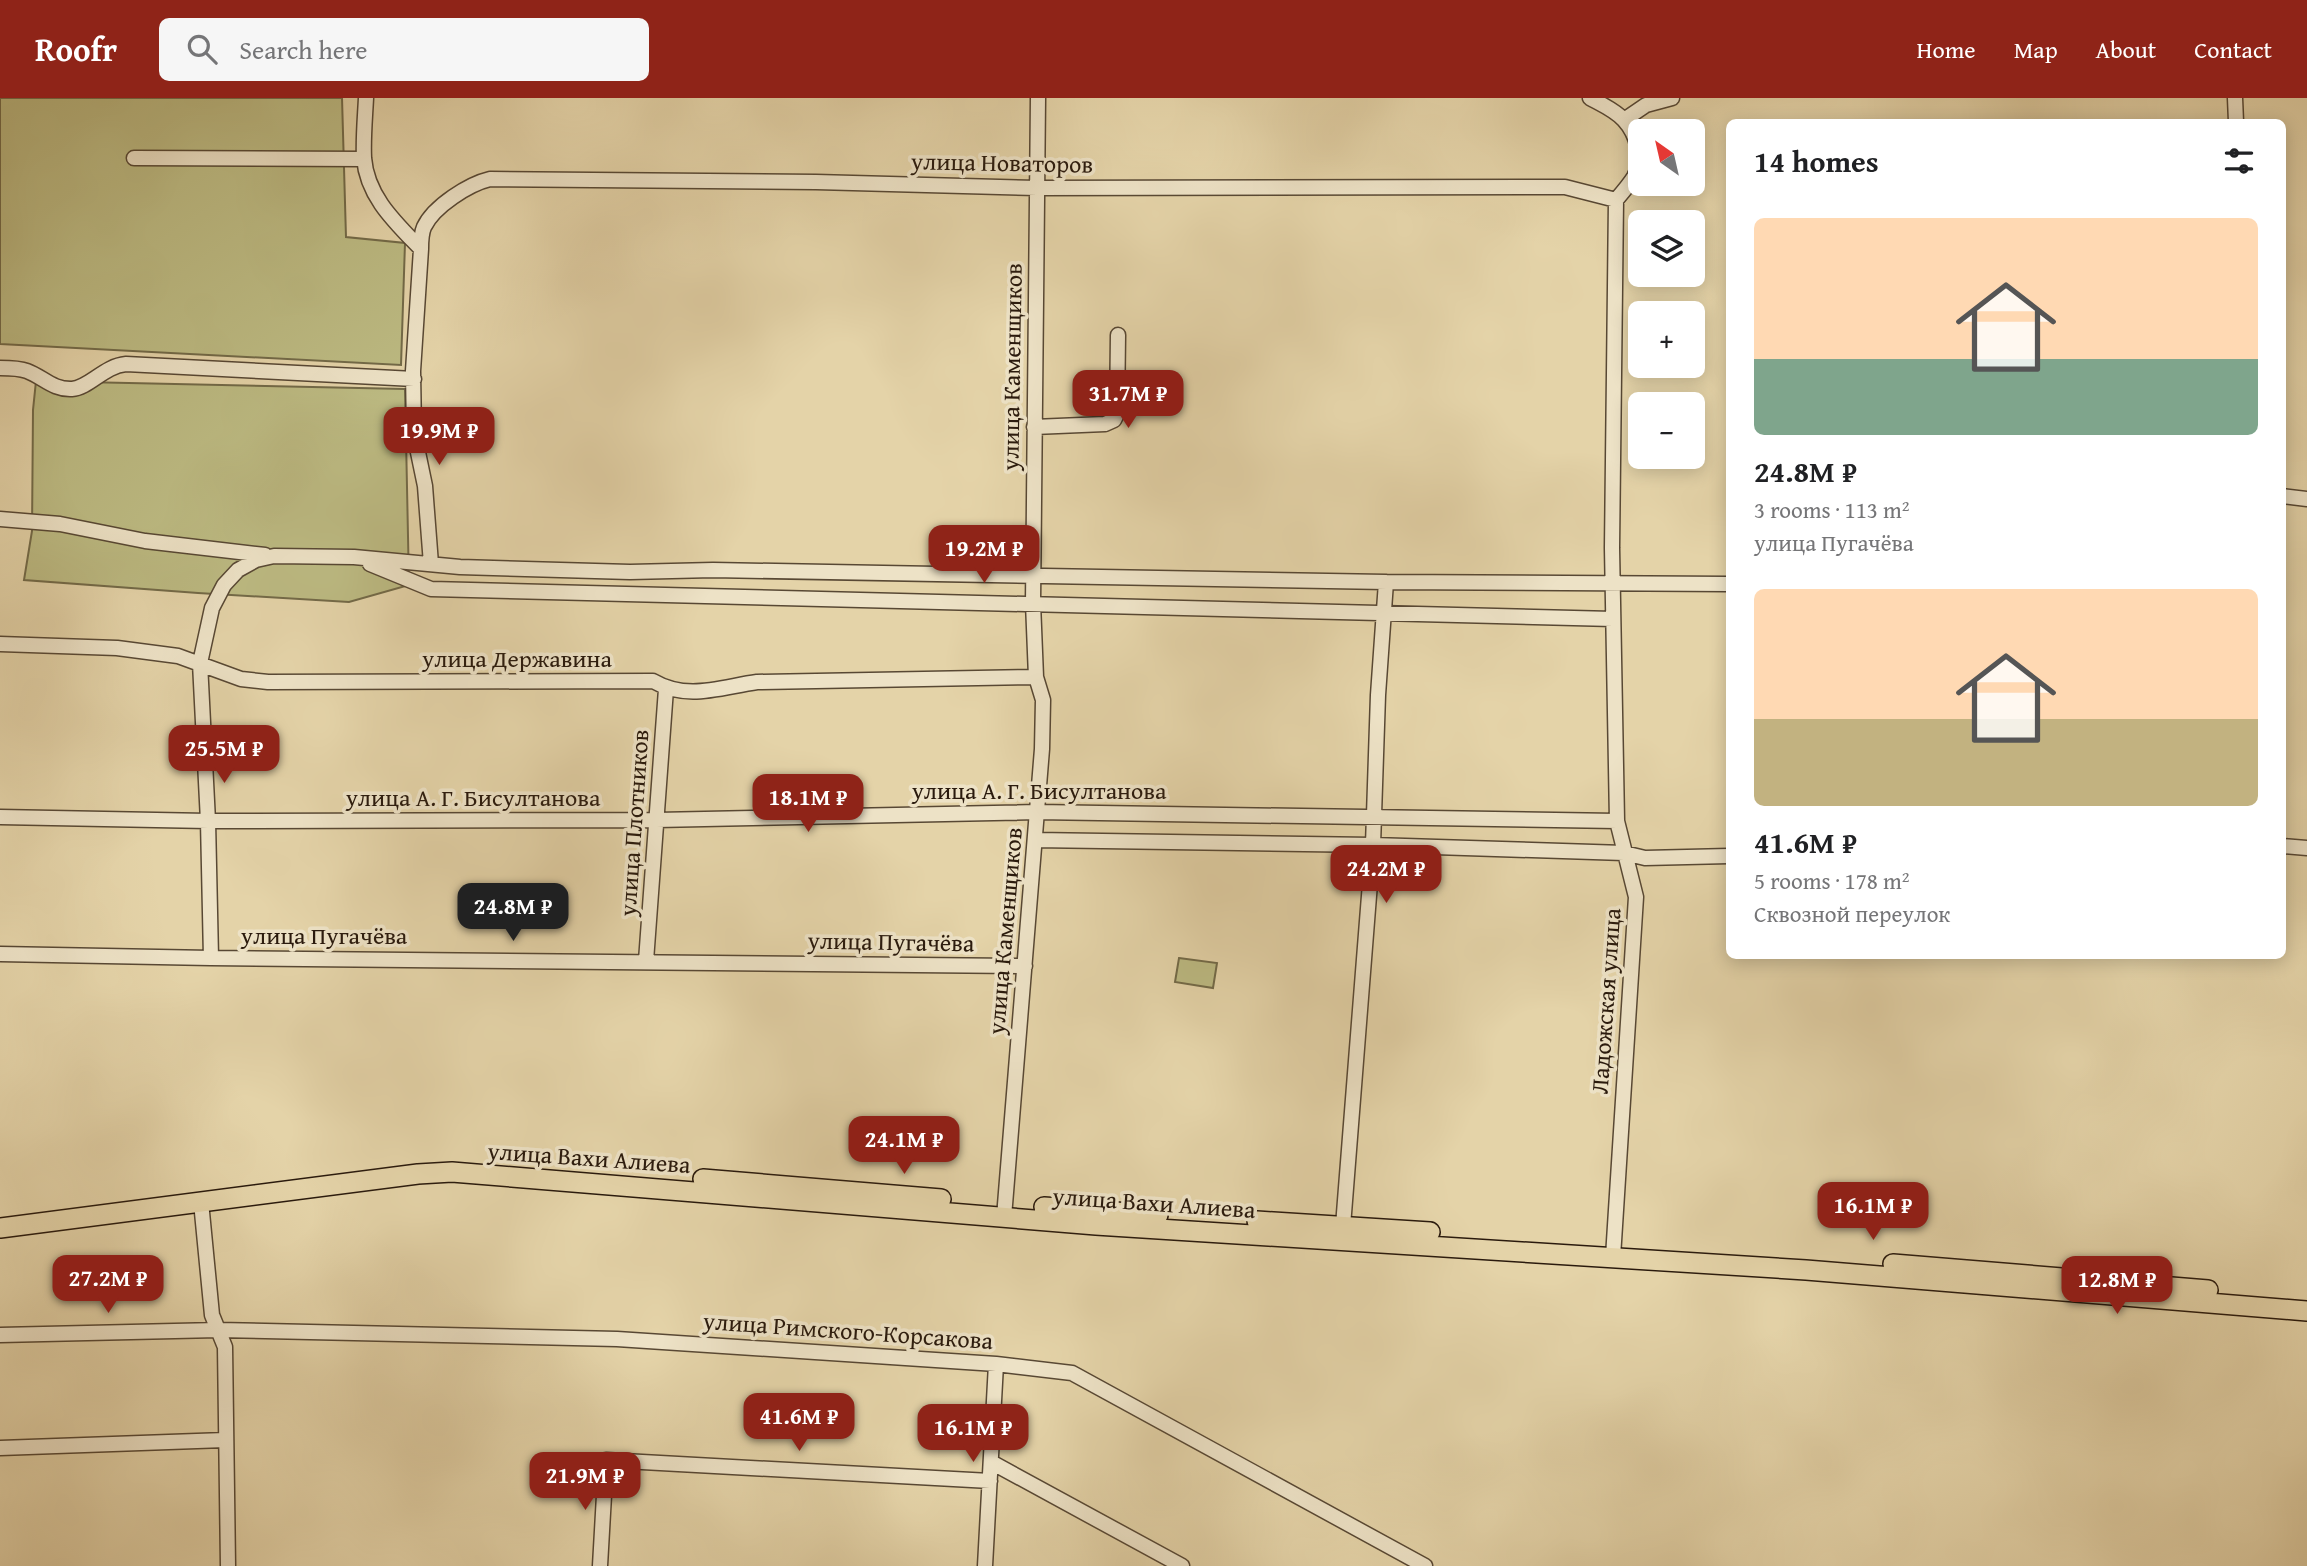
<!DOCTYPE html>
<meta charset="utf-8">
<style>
:root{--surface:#fff;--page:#f6f6f6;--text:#202124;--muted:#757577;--accent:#8f2418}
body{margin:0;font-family:"Gentium Book Plus",serif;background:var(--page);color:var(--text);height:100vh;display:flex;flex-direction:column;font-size:26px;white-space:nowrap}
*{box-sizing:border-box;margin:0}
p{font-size:23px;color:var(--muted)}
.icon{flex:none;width:38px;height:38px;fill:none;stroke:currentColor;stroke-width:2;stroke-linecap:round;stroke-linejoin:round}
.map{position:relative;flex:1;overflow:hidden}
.drawer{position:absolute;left:1726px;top:21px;width:560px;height:840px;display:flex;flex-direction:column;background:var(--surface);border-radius:10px;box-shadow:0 4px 18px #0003}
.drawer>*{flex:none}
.needle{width:46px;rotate:326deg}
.controls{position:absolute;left:1628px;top:21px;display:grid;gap:14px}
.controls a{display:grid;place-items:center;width:77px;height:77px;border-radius:10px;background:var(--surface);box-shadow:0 4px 18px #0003;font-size:35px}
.price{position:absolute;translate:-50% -60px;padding:0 16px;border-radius:14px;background:var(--accent);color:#fff;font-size:23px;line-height:46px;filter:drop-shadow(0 2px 4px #0008)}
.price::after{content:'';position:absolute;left:50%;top:42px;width:21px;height:16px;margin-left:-10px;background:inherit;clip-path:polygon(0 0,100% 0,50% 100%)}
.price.selected{background:#222;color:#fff}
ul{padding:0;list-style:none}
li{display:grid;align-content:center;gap:14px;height:371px;padding:0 28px}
li span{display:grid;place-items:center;height:217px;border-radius:10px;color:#555}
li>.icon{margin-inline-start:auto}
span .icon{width:126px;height:126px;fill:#fffc;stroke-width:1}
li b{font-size:30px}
h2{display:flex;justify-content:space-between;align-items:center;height:84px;padding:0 28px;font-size:30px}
header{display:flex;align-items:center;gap:42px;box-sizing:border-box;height:98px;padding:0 35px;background:var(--accent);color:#fff}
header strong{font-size:33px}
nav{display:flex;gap:38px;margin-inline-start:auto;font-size:24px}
.search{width:490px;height:63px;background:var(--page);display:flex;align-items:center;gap:18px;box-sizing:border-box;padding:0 24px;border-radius:10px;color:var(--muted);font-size:26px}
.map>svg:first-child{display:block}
.green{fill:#bcba82;stroke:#736a48;stroke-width:2}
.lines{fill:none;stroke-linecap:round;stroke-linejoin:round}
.minor-casing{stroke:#584834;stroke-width:17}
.major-casing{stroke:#2a1a0d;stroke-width:22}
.minor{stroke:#ede2c6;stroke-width:14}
.major{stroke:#e4d3a8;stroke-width:19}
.labels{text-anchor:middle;stroke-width:7;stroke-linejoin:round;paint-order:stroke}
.street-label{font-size:24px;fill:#2a1a0d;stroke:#ede2c6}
</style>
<header>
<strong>Roofr</strong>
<div class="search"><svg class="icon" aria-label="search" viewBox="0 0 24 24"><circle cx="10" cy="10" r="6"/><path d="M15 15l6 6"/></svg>Search here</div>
<nav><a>Home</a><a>Map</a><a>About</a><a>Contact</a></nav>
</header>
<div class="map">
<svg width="2307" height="1468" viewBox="0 0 2307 1468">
<rect width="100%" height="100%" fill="#e4d3a8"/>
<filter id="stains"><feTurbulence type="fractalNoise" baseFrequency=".00286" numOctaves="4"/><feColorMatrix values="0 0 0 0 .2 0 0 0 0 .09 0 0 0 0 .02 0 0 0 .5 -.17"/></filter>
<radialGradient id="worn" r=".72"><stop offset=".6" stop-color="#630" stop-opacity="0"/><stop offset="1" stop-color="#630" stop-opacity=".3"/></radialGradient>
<path class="green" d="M 0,0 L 342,0 L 346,139 L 405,145 L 401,267 L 0,246 Z
M 36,283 L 405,291 L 409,487 L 349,504 L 198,495 L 24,482 L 32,433 L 33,312 Z
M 1179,860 L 1217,865 L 1213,890 L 1175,884 Z"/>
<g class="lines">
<g class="minor-casing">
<path id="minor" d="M 366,0 C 365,20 363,41 364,60 C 367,99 396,125 421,151 L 413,273 L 414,335 L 425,388 L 431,466
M 1590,0 C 1601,6 1615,12 1624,22 C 1637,36 1644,61 1634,79 C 1629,87 1622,95 1616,102 L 1612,450 L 1617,723 L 1636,799 L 1613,1159
M 2235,0 L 2236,24
M 1624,22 L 1646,7 L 1672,0
M 134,60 L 364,61
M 421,151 C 421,143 421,136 424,129 C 434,108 469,86 490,81 L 816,84 L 1037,90 L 1565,89 L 1616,102
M 0,270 C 9,270 19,270 27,273 C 43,279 53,292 72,291 C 89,290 104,268 126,266 L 414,281
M 1034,329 L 1105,326 L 1114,322 L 1117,316 L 1118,237
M 2282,398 L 2307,401
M 0,421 L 60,426 L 145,443 L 265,457
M 370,466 L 431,491 L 1613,521
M 0,546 L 117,550 L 178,558 L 241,581 L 268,584 L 653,583 C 687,603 721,589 757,584 L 1036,579
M 0,719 L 208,723 L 657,722 L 1037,714 L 1617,723
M 1035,742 L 1373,747 L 1624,755 L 1645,760 L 1729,758
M 2282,748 L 2307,750
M 0,856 L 211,860 L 1025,868
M 211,860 L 208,723 L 200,565 L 212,510 L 224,487 L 238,472 L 256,462 L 274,458 L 354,459 L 460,469 L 630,474 L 713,472 L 1386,484 L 1729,486
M 646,863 L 666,591
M 201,1104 L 212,1217 L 225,1249 L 228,1468
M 1004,1119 L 1042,651 L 1043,602 L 1036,579 L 1033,505 L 1038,0
M 1343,1128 L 1373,747 L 1378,597 L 1386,484
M 0,1237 L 218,1232 L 617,1241 L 996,1266 L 1072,1275 L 1425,1468
M 0,1350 L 225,1342
M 991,1364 L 1182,1468
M 600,1468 L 606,1362 L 990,1383
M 985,1468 L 996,1266"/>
</g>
<g class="major-casing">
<path id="major" d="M 703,1081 L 941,1101
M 1044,1109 L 1158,1117
M 1257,1123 L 1430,1134
M 0,1130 L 418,1076 L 452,1074 L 1096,1127 L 1806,1172 L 2307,1213
M 1893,1166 L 2208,1192"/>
</g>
<use href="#minor" class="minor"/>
<use href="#major" class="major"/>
</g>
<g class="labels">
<g class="street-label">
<text transform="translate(1002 65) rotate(1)" y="8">улица Новаторов</text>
<text transform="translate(1012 269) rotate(-89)" y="8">улица Каменщиков</text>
<text x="517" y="569">улица Державина</text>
<text x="1039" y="701">улица А. Г. Бисултанова</text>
<text x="473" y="708">улица А. Г. Бисултанова</text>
<text transform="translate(634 725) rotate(-86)" y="8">улица Плотников</text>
<text transform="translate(1005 833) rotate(-85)" y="8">улица Каменщиков</text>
<text x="324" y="846">улица Пугачёва</text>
<text transform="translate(891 844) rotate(1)" y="8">улица Пугачёва</text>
<text transform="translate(1606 903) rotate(-86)" y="8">Ладожская улица</text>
<text transform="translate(589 1060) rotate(4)" y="8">улица Вахи Алиева</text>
<text transform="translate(1154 1105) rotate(4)" y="8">улица Вахи Алиева</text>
<text transform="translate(848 1233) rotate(4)" y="8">улица Римского-Корсакова</text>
</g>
</g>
<rect width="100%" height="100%" filter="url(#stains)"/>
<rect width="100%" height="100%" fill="url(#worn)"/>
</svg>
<div class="controls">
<a><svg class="needle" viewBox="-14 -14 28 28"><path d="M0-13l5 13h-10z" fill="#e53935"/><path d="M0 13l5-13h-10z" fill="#757577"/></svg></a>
<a><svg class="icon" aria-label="layers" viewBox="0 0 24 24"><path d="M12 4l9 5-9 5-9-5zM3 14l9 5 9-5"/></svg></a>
<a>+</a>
<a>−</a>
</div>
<b class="price" style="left:1128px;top:332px">31.7M ₽</b>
<b class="price" style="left:439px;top:369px">19.9M ₽</b>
<b class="price" style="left:984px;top:487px">19.2M ₽</b>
<b class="price" style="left:224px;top:687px">25.5M ₽</b>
<b class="price" style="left:808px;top:736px">18.1M ₽</b>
<b class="price" style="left:1386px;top:807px">24.2M ₽</b>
<b class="price selected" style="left:513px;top:845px">24.8M ₽</b>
<b class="price" style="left:904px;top:1078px">24.1M ₽</b>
<b class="price" style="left:1873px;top:1144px">16.1M ₽</b>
<b class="price" style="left:108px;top:1217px">27.2M ₽</b>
<b class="price" style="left:2117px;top:1218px">12.8M ₽</b>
<b class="price" style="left:799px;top:1355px">41.6M ₽</b>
<b class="price" style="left:973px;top:1366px">16.1M ₽</b>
<b class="price" style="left:585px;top:1414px">21.9M ₽</b>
<section class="drawer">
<h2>14 homes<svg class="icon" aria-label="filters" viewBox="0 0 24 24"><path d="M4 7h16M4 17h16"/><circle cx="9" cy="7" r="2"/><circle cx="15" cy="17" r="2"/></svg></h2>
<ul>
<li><span style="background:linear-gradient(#ffd9b3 65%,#7fa58c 0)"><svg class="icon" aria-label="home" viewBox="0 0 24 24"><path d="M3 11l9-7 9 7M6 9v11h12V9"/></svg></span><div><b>24.8M ₽</b><p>3 rooms · 113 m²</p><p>улица Пугачёва</p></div></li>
<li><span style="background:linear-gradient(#ffd9b3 60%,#c2b280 0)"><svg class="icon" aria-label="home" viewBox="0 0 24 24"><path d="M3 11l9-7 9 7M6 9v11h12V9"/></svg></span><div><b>41.6M ₽</b><p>5 rooms · 178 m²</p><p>Сквозной переулок</p></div></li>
</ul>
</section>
</div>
